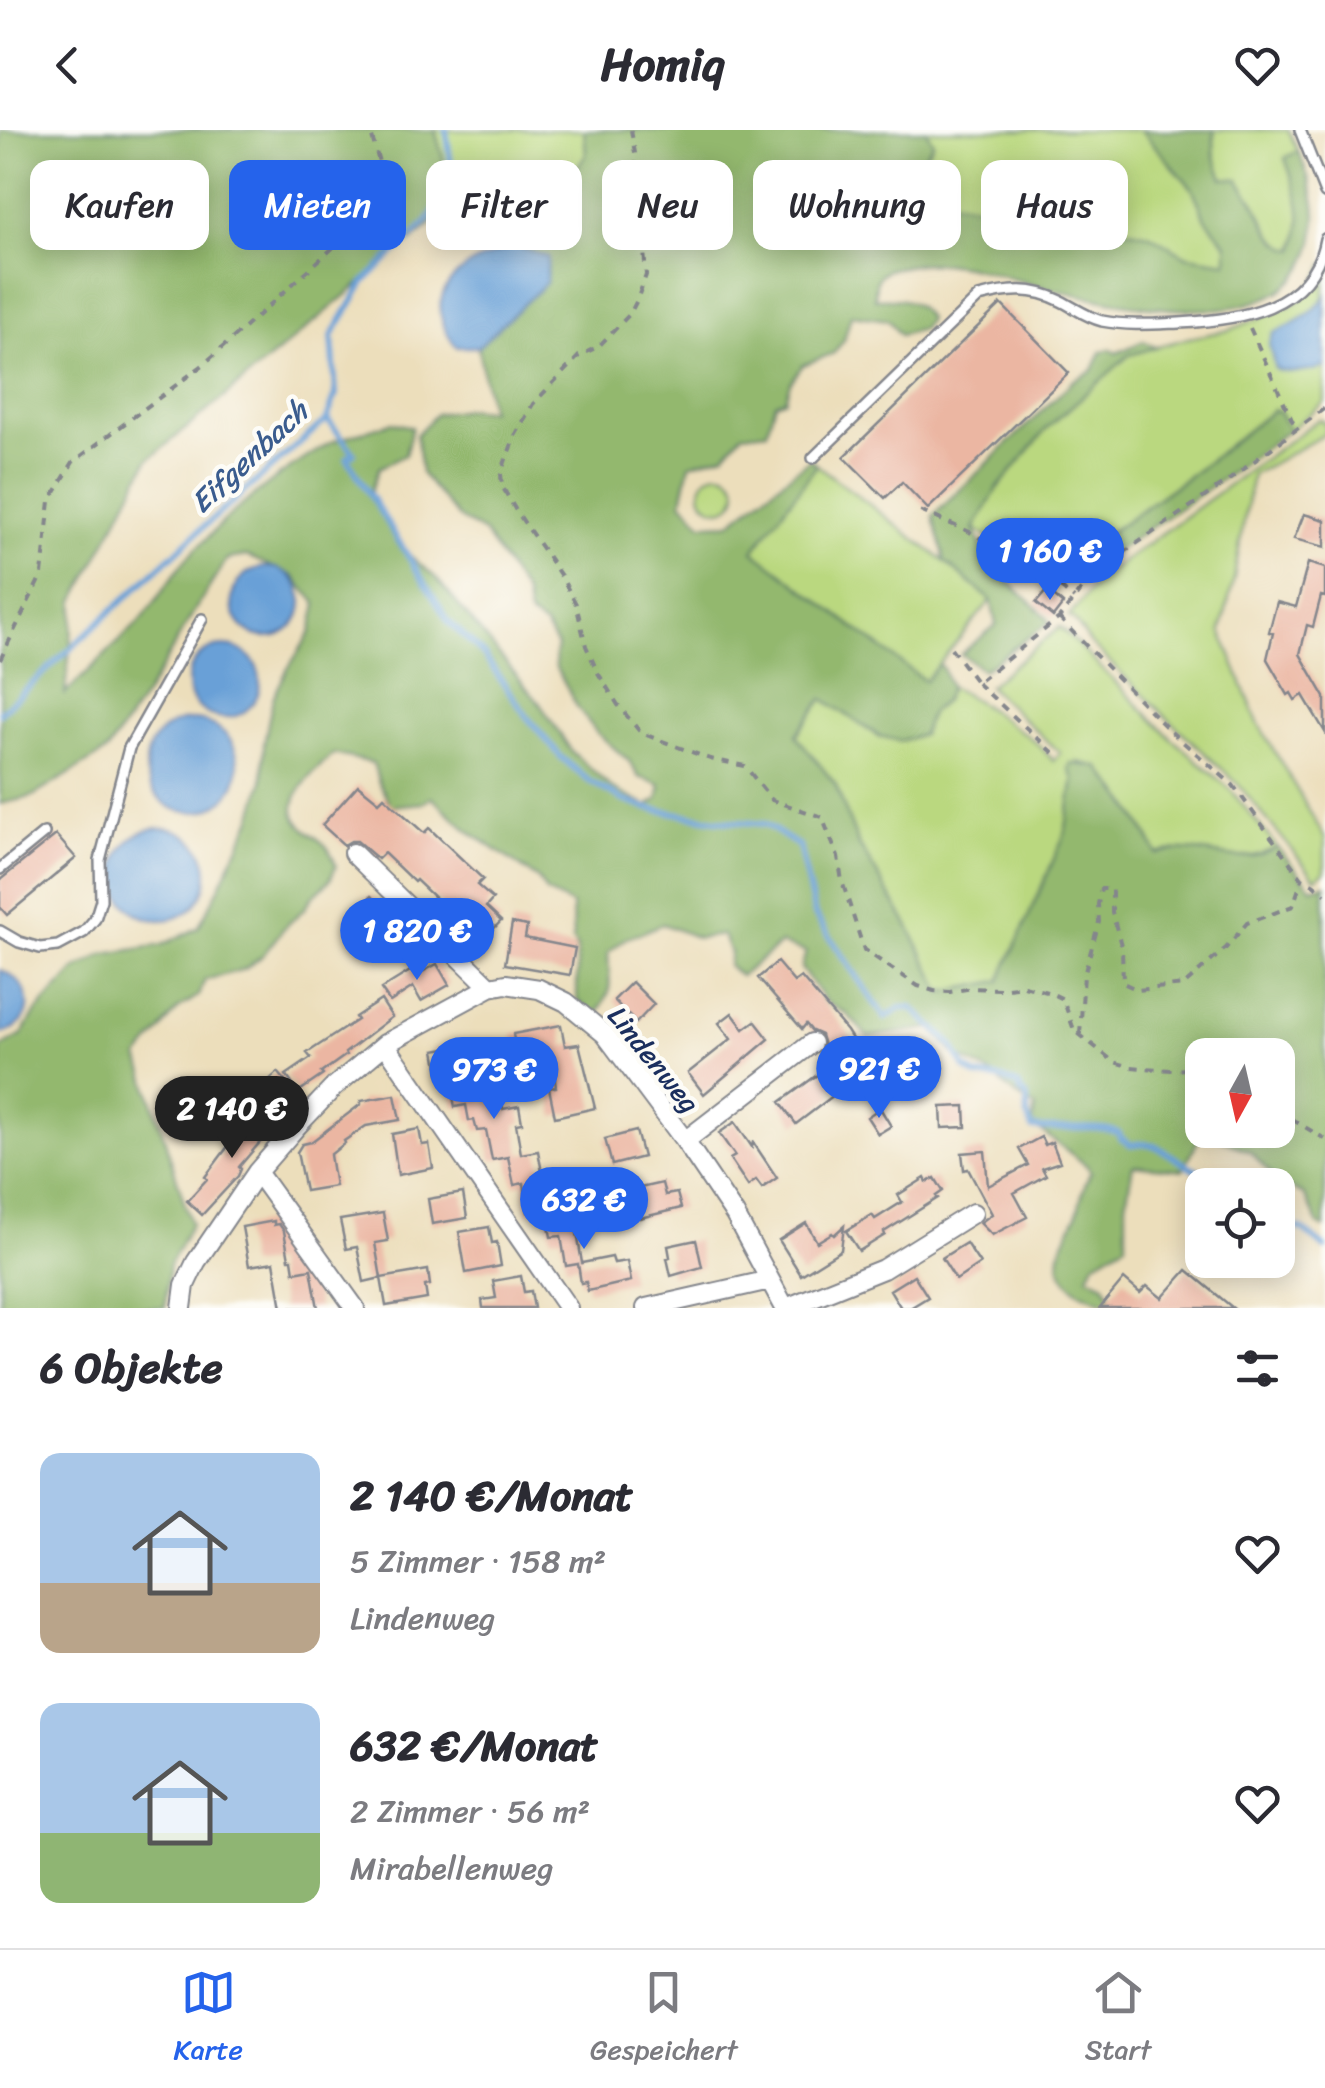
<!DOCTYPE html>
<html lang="de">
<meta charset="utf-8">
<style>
:root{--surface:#fff;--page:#f7f7f7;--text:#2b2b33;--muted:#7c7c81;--line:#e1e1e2;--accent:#2563eb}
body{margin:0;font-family:Sriracha,sans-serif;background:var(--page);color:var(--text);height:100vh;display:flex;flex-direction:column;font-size:38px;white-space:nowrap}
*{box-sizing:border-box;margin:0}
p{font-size:32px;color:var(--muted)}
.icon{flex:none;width:55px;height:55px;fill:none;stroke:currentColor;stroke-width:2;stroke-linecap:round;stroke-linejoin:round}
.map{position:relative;height:1178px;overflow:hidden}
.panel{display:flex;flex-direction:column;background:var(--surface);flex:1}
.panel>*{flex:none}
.top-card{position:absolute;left:30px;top:30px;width:1265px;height:90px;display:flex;gap:20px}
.needle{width:65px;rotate:188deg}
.controls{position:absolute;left:1185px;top:908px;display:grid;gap:20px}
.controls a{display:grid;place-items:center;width:110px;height:110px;border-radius:20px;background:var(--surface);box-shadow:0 5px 25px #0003;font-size:50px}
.price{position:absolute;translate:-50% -85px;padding:0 22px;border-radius:35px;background:var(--accent);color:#fff;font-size:32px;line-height:65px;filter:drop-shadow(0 2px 5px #0008)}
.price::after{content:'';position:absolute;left:50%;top:60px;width:30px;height:22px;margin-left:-15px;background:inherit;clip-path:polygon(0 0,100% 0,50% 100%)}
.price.active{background:#222;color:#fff}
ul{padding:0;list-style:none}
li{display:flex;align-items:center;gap:30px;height:250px;padding:0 40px}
li span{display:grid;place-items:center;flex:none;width:280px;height:200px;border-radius:20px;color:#555}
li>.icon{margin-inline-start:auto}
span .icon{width:120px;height:120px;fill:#fffc;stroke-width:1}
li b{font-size:42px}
h2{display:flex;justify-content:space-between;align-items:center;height:120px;padding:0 40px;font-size:42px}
.tag{padding:0 35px;border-radius:20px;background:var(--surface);box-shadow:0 5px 25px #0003;font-size:35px;line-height:90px}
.tag.active{background:var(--accent);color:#fff}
header{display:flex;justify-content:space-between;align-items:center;height:130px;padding:0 40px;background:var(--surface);font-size:45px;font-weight:700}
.tab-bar{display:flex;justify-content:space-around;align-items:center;height:140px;border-top:2px solid var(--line);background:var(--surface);font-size:28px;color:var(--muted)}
.tab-bar a{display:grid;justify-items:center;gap:5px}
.tab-bar .active{color:var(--accent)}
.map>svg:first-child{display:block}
.green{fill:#bad87f;stroke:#6a846e;stroke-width:2.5}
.forest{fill:#93b86e;stroke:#577466;stroke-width:2.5;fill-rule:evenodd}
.water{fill:#69a0d7;stroke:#42689a;stroke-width:2.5}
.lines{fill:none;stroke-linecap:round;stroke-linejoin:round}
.stream{stroke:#69a0d7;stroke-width:6}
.building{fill:#ebb6a2}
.lane-casing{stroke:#84868c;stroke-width:14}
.street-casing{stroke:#84868c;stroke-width:22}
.path{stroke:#84868c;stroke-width:4;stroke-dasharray:8 8;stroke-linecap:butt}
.lane{stroke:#fff;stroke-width:9}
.street{stroke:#fff;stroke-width:18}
.labels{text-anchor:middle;stroke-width:9;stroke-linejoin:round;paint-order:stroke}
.street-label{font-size:28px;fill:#1b2f5e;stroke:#fdfcf7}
.water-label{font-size:30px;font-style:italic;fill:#3a5c8e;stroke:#fdfcf7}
</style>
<header><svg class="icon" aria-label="back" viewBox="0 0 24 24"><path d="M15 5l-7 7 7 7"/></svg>Homiq<svg class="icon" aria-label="heart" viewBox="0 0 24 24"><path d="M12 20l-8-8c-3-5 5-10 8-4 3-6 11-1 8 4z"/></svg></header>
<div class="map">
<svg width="1325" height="1178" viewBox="0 0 1325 1178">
<rect width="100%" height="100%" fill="#fdfcf7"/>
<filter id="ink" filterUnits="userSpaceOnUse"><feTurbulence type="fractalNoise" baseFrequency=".01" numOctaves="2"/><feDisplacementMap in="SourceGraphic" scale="20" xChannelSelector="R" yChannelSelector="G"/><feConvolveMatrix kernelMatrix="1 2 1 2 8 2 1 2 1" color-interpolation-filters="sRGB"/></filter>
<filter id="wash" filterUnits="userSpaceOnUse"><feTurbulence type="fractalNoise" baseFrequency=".0048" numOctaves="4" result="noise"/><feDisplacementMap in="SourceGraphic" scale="40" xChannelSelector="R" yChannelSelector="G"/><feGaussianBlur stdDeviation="2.25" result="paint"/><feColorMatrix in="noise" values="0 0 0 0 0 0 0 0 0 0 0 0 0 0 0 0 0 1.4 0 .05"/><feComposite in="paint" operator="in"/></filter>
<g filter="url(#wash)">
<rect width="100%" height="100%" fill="#ecdebb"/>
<path class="green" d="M 435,0 L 584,0 L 586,24 L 571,47 L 559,90 L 451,78 L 456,73 Z
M 926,0 L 1141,0 L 1192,58 L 1206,89 L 1228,115 L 1228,133 L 1187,126 L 1148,104 L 1106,95 L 929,68 L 899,72 L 908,51 L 933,13 Z
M 1214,0 L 1288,0 L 1298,21 L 1285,28 L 1299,67 L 1302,94 L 1295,120 C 1266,113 1270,91 1254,74 C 1245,64 1229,58 1222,48 C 1213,34 1214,16 1214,0 Z
M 1325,133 L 1325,272 L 1289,300 L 1279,282 L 1273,280 L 1200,338 L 1083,421 L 1084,430 L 1063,452 L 1044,439 L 974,399 L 997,359 L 1048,297 L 1129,225 L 1188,208 L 1230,200 L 1289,176 L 1301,169 L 1320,144 Z
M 1319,289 L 1325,293 L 1325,304 L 1252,345 L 1234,448 L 1221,501 L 1258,593 L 1325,708 L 1325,742 L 1315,748 L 1237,653 L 1164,585 L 1091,514 L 1074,490 L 1069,487 L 1098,450 Z
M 817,335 L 940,428 L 991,470 L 925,551 L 752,421 Z
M701 361a18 18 0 1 1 36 0a18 18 0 1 1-36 0Z
M 1060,497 L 1172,609 L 1229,658 L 1277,717 C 1242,738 1217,720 1182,720 C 1174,720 1165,723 1157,724 L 1147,703 L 1127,672 L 1099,637 L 1078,632 L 1073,644 L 1074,649 L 1065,704 L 1000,851 L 942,862 L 908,795 L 858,713 L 835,654 L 796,606 L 823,569 L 879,607 L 931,582 L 943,572 L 950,557 C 974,567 990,581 1011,595 C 1032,609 1037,611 1053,631 L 1060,623 L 988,556 Z"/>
<path class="forest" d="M 0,0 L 435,0 L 456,74 L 148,330 L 75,471 L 65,564 L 143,488 L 185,430 L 231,384 L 280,345 L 331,312 L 392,292 L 412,297 L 405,325 L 379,338 L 369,366 L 400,417 L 436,448 L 540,574 L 572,622 L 613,659 L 648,676 L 658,669 L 661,655 L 639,647 L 629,631 L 597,603 L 578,578 L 556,538 L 555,525 L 557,516 L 545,496 L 529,485 L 525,464 L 485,404 L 458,387 L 421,343 L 416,305 L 436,284 L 465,279 L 490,280 L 478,217 L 546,153 L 515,116 L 494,114 L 506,91 L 534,102 L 557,96 L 571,47 L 586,24 L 584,0 L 926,0 L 933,13 L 908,51 L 900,71 L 929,68 L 1106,95 L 1148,104 L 1187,126 L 1227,132 L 1227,115 L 1206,89 L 1192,58 L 1141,0 L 1214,0 L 1214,25 L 1223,48 L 1238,49 C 1244,59 1252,68 1257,77 C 1267,96 1272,114 1295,120 C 1307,83 1297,63 1285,28 L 1298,21 C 1316,63 1325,94 1304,136 C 1261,208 1115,173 1047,158 C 998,147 957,125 906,136 C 899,138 889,138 884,142 C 874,148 876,159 875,169 C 896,168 917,167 928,189 L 922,199 L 900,205 L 888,190 L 851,185 L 844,210 L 834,223 L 803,235 L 790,253 L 785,269 L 775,273 L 767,301 L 742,304 L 725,324 L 690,334 L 682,371 L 702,394 L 730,393 L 810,329 L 817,335 L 753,421 L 925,551 L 939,534 L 943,539 L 950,557 L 944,571 L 931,582 L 922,605 L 900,611 L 879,606 L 823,569 L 796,605 L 835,654 L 858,713 L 908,795 L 942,862 L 1000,851 L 1065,704 L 1074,649 L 1069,639 L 1071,633 L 1099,637 C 1121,665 1142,692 1157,724 C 1165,722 1174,720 1182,720 C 1217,720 1242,738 1277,717 L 1312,758 L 1325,754 L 1325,1098 L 1319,1095 L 1304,1065 L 1281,1054 L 1249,1021 L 1203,1001 L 1183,1040 L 1133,1035 L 1126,1073 L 1126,1114 L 1094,1132 L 1088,1146 L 1105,1154 L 1112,1169 L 1111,1178 C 1101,1168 1087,1168 1076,1159 C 1042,1131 1069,1110 1078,1080 C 1082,1066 1083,1054 1091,1042 L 1086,1035 L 1032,994 L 1035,977 L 1016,965 L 990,943 L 954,924 L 931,898 L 868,907 L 847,884 L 826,872 L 801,838 L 806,822 L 781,814 L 740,846 L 728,835 L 730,823 L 723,805 L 698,808 L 663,794 L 627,808 L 608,822 L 610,860 L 597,885 L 577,870 L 577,819 L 573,811 L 572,775 L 546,762 L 538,749 L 470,702 L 431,667 L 423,673 L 391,676 L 379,653 L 373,633 L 334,624 C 319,636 285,666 296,688 C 301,699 317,707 325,715 C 331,721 333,728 336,736 L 330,750 L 312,767 L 305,778 L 283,799 L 263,825 L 245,839 L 205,850 L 198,866 L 178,879 L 139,927 L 191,1094 L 169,1135 L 165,1178 L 0,1178 L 0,918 L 22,905 L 34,885 L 75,840 L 105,824 L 162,815 L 198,798 L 215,766 L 252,688 L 263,651 L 264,613 L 273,568 L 287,540 L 311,502 L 317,474 L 293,446 L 247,426 L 227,429 L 193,483 L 151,556 L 107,621 L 31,667 L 0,674 ZM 1202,925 L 1278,925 L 1278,1000 L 1202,1000 Z
M 1143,211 L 1157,217 L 1129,225 L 1048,297 L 997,359 L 974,399 L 990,435 L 1045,485 L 1050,492 L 983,540 L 961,524 L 996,495 L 991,470 L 944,431 C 945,420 935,399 933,386 L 1073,251 L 1093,240 L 1101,222 L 1110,219 L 1117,223 Z
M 1273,280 L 1279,282 L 1289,300 L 1228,345 L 1094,436 L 1084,430 L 1083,422 L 1200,338 Z"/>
<path class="water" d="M 515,116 L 548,127 L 546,153 L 478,217 L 456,217 C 432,185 435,158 469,135 C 482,127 500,122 515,116 Z
M 1325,166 L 1325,237 C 1309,242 1291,245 1275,239 L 1269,214 L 1274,203 C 1294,193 1313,186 1325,166 Z
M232 472a35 35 0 1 1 70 0a35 35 0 1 1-70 0Z
M188 552a36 36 0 1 1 72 0a36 36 0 1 1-72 0Z
M146 636a46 46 0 1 1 92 0a46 46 0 1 1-92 0Z
M115 744a46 46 0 1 1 92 0a46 46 0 1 1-92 0Z
M 0,840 C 24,847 41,879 16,897 C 14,899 4,903 1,904 Z"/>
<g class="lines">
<path class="stream" d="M 327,289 L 354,323 L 347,328 L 449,492 L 483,524 L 528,588 L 561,627 L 589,651 L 623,670 L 646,678 L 716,690 L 765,694 L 799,716 L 815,785 L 885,888 L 901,878 L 912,878 L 952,915 L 964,937 L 976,946 L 1003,949 L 1019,956 L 1020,961 L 1027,967 L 1027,986 L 1032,998 C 1059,1001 1098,994 1119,1003 L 1121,1008 L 1131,1015 C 1139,1013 1147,1012 1155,1016 C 1166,1021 1177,1030 1189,1036 C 1201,1042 1214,1047 1224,1055
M 0,583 L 199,401 L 327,289 L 336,264 L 332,206 L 365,151 L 428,91 L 453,46 L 446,0
M 1278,1094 L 1302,1099 L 1325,1118"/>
</g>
<g id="blocks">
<path class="building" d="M 1001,174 L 1069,243 L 928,379 L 902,352 L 885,368 L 844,327 Z
M 1304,384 L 1325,390 L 1325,417 L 1294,409 Z
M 1308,433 L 1325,438 L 1325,467 L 1321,466 L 1313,497 L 1307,495 L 1300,524 L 1325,567 L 1325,602 L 1303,565 L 1295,570 L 1291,563 L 1288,565 L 1267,529 L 1273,503 L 1269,502 L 1277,472 L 1296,477 Z
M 1047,460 L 1063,474 L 1053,487 L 1036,473 Z
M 358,655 L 379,672 L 384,667 L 424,703 L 429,698 L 483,749 L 477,755 L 493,769 L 486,777 L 501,791 L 481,812 L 416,750 L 414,752 L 384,723 L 378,729 L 357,711 L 351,711 L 344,715 L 322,695 Z
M 56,705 L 76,728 L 7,785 L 0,777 L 0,750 Z
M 371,766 L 393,788 L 373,809 L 362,798 L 365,794 L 354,783 Z
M 512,793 L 527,796 L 525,808 L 575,818 L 570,845 L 505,834 Z
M 777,832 L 794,852 L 801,847 L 847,901 L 864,928 L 846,939 L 848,947 L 829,959 L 834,965 L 796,994 L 780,972 L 828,937 L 825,931 L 833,926 L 824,915 L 821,905 L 812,901 L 806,894 L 802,899 L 758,848 Z
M 437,834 L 449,855 L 421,871 L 413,857 L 390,872 L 381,859 L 420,835 L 424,841 Z
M 632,852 L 654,874 L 636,893 L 614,870 Z
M 381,870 L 392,887 L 345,923 L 346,925 L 321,943 L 323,945 L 298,962 L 286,945 L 311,928 L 307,923 L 357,890 L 355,887 Z
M 732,883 L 744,899 L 755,891 L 769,909 L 704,964 L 688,943 L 731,909 L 719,893 Z
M 561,895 L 565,916 L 579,914 L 595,978 L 555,987 L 549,958 L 556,957 L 552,928 L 518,934 L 513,904 Z
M 495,909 L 467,929 L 472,955 L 475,954 L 476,961 L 481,960 L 483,971 L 501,968 L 503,979 L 519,976 L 522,993 L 516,994 L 521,1024 L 538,1021 L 549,1079 L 528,1082 L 524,1053 L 514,1055 L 508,1027 L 492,1030 L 486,1000 L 477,1001 L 474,990 L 469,991 L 466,975 L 455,977 L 449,947 L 440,948 L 435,920 Z
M 278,942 L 290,956 L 269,973 L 258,960 Z
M 395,965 L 400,990 L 366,996 L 344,1011 L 345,1013 L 330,1025 L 335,1056 L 305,1061 L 297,1022 L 302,1014 L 311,1012 L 361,974 L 361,971 Z
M 965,976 L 966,997 L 942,998 L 941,977 Z
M 263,977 L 278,991 L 239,1037 L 241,1039 L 238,1046 L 202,1085 L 187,1071 L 207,1049 L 205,1047 L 241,999 Z
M 880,978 L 891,996 L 878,1004 L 867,987 Z
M 735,992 L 752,1017 L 753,1012 L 777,1048 L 762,1058 L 756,1050 L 748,1056 L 730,1029 L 735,1026 L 719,1003 Z
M 419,999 L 422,1015 L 429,1014 L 433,1038 L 398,1045 L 392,1004 Z
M 636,1001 L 643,1027 L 612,1035 L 605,1009 Z
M 1041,1007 L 1045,1015 L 1052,1012 L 1060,1032 L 1042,1038 L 1046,1045 L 1014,1063 L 1027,1087 L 992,1105 L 980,1093 L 992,1084 L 968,1039 L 964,1040 L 962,1023 L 985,1021 L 988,1056 L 1028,1035 L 1019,1019 Z
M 925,1048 L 927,1052 L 935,1048 L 943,1061 L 936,1066 L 938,1068 L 884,1102 L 885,1105 L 859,1121 L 846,1101 L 872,1085 L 875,1089 L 902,1072 L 898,1065 Z
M 662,1053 L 665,1065 L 677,1063 L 681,1078 L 640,1088 L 637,1077 L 622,1081 L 618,1063 Z
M 463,1063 L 467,1088 L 432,1094 L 428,1069 Z
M 575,1074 L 581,1102 L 577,1103 L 582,1133 L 612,1127 L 614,1133 L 627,1131 L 631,1151 L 588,1161 L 586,1152 L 581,1153 L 578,1134 L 566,1136 L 561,1106 L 551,1107 L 546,1081 Z
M 383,1083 L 388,1111 L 375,1113 L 381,1148 L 364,1152 L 357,1117 L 346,1119 L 340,1090 Z
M 274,1091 L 274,1095 L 279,1094 L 284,1101 L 289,1129 L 292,1129 L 294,1142 L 311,1139 L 318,1178 L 282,1178 L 274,1132 L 249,1136 L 242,1097 Z
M 806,1093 L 817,1112 L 832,1103 L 834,1105 L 844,1096 L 841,1120 L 801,1145 L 779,1110 Z
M 489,1097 L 492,1113 L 497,1112 L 501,1136 L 466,1143 L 459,1102 Z
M 696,1110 L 702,1137 L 671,1146 L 667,1128 L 670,1127 L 668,1116 Z
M 966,1113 L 980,1134 L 956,1150 L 942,1128 Z
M 428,1140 L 430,1155 L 425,1156 L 427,1169 L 386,1176 L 381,1148 Z
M 1187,1140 L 1233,1178 L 1100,1178 L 1124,1149 L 1140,1163 L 1147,1156 L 1162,1168 Z
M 914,1145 L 928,1167 L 910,1178 L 901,1178 L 890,1160 Z
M 521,1146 L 524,1162 L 531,1161 L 534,1178 L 483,1178 L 482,1170 L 496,1168 L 493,1151 Z"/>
</g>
</g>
<g filter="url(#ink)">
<use href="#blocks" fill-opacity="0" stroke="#84868c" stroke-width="2.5"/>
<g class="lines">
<g class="lane-casing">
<path id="lane" d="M 1300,0 L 1325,63
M 813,328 L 979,167 C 1008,159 1034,157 1061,171 C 1075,178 1087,187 1102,191 C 1127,196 1154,194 1179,193 C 1239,190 1312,180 1325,109
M 0,739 L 44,703
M 0,801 L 19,812 L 40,818 L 58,816 L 84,802 L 95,789 L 101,770 L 100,730 L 129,618 L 202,489"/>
</g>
<g class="street-casing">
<path id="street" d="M 353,723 L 490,857
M 385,914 L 568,1178
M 685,1011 L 812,913
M 257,1042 L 355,1178
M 182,1178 L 185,1155 L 196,1132 L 257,1042 L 297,996 L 335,956 L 385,914 L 490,857 L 506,854 L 539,859 L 566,872 L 605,904 L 685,1011 L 735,1085 L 785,1178
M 646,1178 L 770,1150
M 786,1178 L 883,1139 L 973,1083"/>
</g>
<path class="path" d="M 631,0 L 636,29 L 631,68 L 644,121 L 646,145 L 637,170 L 630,184 L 599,216 L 579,226 L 533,274 L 515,306 L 505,332 L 501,344 L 502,356 L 515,379 L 561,446 L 576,474 L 586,516 L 598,543 L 618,575 L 641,603 L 710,629 L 745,636 L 772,670 L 822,687 L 838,727 L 842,751 L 864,820 L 918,856 L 934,861 L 950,862 L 972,858 L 1000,859 L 1024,856 L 1051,863 L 1063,869 L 1074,900 L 1114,932 L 1131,937 L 1172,940 L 1202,938
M 1250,198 L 1296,299
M 920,381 L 970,402 L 1063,459 L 1074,469
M 1059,488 L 1170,601 L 1233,655 L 1302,749 L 1313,754 L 1325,764
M 951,518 L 977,553 L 1059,488 L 1094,443 L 1229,350 L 1325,278
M 0,530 L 42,444 L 50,371 L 73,332 L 203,235 L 366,88 L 381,39 L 370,0
M 977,553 L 1056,625
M 1080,904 L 1084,845 L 1099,792 L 1098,774 L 1101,759 L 1112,759 L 1112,782 L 1122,819 L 1123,853 L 1138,860 L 1184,855 L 1226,818 L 1247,793 L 1293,776 L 1302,749
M 1278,981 L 1325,1009"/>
<use href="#lane" class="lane"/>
<use href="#street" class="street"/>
</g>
</g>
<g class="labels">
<g class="street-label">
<text transform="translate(654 929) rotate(51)" y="10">Lindenweg</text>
</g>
<g class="water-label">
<text transform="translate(249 327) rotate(-43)" y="10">Eifgenbach</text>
</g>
</g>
</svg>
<div class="controls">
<a><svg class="needle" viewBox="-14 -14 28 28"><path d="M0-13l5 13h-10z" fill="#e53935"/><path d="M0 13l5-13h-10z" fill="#7c7c81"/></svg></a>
<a><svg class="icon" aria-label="locate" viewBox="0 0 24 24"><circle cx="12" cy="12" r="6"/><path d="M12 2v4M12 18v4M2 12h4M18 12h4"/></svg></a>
</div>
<b class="price" style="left:1050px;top:473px">1 160 €</b>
<b class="price" style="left:417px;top:853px">1 820 €</b>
<b class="price" style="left:879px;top:991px">921 €</b>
<b class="price" style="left:494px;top:992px">973 €</b>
<b class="price active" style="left:232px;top:1031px">2 140 €</b>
<b class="price" style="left:584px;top:1122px">632 €</b>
<div class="top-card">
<a class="tag">Kaufen</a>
<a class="tag active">Mieten</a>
<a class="tag">Filter</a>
<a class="tag">Neu</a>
<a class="tag">Wohnung</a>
<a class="tag">Haus</a>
</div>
</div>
<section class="panel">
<h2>6 Objekte<svg class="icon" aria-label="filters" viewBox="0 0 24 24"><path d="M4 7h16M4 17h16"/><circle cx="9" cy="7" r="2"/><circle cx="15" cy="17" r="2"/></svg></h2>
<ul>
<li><span style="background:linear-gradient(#a9c7e8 65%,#b9a48a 0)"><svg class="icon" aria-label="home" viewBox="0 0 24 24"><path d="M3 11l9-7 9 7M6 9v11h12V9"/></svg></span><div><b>2 140 €/Monat</b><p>5 Zimmer · 158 m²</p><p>Lindenweg</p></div><svg class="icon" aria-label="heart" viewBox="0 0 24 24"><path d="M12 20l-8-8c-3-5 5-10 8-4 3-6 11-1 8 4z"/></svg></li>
<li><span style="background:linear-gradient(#a9c7e8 65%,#8fb573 0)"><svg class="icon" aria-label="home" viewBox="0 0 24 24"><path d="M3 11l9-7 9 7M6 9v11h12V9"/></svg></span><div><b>632 €/Monat</b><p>2 Zimmer · 56 m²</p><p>Mirabellenweg</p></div><svg class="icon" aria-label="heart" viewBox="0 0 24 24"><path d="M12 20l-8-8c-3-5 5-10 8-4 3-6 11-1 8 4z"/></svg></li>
</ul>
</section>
<nav class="tab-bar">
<a class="active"><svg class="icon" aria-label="map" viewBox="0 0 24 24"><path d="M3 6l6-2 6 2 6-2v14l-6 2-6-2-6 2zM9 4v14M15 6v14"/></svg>Karte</a>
<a><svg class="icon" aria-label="saved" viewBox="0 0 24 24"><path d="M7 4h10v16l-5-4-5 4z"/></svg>Gespeichert</a>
<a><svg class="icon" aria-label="home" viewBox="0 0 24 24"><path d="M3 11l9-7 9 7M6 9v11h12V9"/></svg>Start</a>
</nav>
